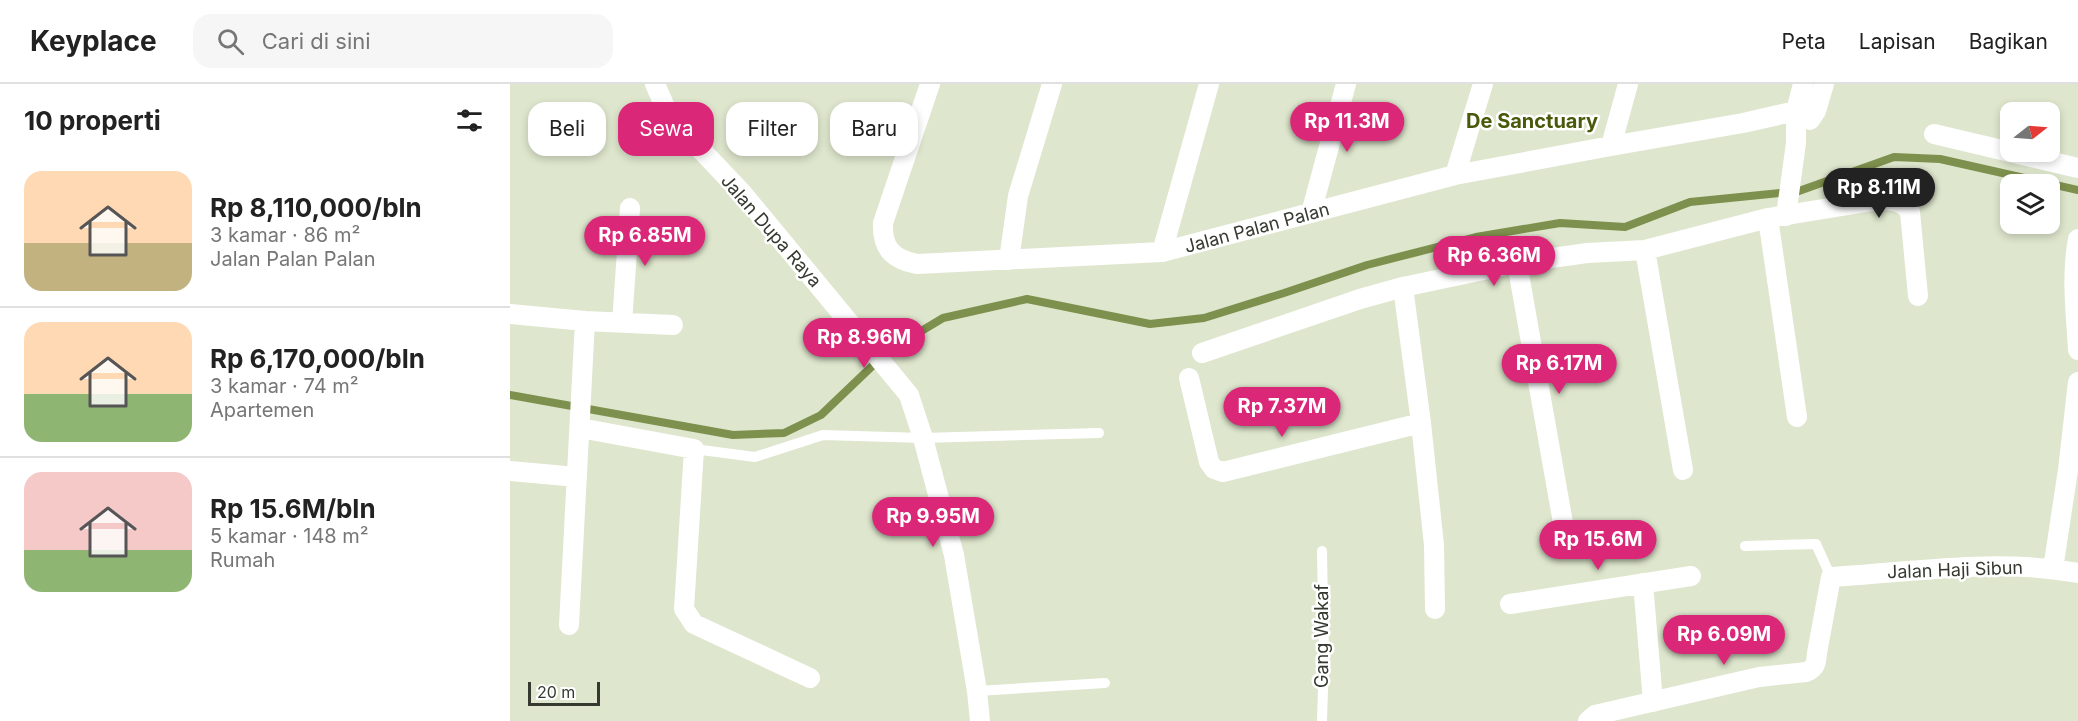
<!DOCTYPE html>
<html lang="id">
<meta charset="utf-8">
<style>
:root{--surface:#fff;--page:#f6f6f6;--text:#222;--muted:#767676;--line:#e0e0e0;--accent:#db2777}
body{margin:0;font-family:Inter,sans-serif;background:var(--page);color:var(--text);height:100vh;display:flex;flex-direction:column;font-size:22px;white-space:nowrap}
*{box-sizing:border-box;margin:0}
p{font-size:20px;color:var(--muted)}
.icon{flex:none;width:33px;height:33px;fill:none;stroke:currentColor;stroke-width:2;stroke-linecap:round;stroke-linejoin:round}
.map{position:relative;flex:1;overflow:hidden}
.side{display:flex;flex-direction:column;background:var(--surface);width:510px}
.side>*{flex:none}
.hud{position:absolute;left:18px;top:18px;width:570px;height:54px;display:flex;gap:12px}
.needle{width:39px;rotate:73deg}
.fabs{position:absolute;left:1490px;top:18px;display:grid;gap:12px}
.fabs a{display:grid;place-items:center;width:60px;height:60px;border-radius:12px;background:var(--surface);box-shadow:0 3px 9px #0003;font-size:30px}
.scale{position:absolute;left:18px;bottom:15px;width:72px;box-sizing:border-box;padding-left:6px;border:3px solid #35392f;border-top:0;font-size:16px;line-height:21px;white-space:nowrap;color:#35392f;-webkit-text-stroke:4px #fff;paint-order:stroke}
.price{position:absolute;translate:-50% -51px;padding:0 14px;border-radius:21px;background:var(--accent);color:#fff;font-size:20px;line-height:39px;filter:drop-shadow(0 2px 3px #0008)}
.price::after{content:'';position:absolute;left:50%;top:36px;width:18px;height:14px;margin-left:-9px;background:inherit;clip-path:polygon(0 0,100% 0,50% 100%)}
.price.active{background:#222;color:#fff}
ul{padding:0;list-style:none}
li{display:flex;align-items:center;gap:18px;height:150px;padding:0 24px}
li+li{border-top:2px solid var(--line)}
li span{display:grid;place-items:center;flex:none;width:168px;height:120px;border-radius:18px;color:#555}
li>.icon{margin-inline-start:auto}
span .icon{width:72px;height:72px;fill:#fffc;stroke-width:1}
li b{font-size:26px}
h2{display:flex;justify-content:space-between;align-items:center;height:72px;padding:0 24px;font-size:26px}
.chip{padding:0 21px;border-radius:18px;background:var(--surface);box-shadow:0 3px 9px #0003;font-size:21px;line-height:54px}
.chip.active{background:var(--accent);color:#fff}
header{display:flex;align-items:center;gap:36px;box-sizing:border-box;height:84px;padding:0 30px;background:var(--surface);border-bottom:2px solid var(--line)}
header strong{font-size:28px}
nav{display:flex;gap:33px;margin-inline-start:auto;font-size:21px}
.search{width:420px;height:54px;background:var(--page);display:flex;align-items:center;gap:15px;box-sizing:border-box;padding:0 21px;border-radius:18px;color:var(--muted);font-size:22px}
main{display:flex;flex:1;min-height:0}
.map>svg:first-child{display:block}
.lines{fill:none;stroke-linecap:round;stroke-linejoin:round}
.stream{stroke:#7e904d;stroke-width:8}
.service{stroke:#fff;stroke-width:10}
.minor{stroke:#fff;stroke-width:20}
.labels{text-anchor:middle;stroke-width:5;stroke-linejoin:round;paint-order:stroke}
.street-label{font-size:18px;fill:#35392f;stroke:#fff}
.neighbourhood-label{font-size:20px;font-weight:bold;fill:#48590a;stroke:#fff}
</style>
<header>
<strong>Keyplace</strong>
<div class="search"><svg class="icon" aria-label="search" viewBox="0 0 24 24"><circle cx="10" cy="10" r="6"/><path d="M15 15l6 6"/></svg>Cari di sini</div>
<nav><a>Peta</a><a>Lapisan</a><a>Bagikan</a></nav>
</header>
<main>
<section class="side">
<h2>10 properti<svg class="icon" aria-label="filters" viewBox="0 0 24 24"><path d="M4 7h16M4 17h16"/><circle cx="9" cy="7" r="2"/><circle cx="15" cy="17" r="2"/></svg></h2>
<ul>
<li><span style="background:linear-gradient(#ffd9b3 60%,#c2b280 0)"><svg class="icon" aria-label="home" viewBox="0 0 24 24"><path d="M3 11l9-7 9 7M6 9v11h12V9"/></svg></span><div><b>Rp 8,110,000/bln</b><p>3 kamar · 86 m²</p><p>Jalan Palan Palan</p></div></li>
<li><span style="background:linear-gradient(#ffd9b3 60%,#8fb573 0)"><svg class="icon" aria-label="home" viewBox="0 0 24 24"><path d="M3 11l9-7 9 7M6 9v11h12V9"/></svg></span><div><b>Rp 6,170,000/bln</b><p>3 kamar · 74 m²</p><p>Apartemen</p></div></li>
<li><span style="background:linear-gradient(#f6c9c9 65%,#8fb573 0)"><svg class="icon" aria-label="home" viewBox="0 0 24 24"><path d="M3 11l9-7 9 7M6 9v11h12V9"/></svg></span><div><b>Rp 15.6M/bln</b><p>5 kamar · 148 m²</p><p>Rumah</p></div></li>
</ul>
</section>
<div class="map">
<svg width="1568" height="637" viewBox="0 0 1568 637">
<rect width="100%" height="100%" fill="#dee6cd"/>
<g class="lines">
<path class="stream" d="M 0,311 L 223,351 L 274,349 L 311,331 L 378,267 L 433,234 L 517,215 L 640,240 L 694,234 L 774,209 L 857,181 L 966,153 L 1050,139 L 1115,143 L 1180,118 L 1289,107 L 1384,73 L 1430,75 L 1568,106"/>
<path class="service" d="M 184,365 L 245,373 L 313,351 L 413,354 L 589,349
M 1235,462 L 1306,460 L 1321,493
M 467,607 L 595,599
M 812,637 L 814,574 L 812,467"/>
<path class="minor" d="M 145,0 L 159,32 L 233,110 L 399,311 L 413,354 L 444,471 L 467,607 L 470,637
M 420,0 L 373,139 C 372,164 382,175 407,180 L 652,168 L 945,91 L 1101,62 L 1233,39 L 1286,27 L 1306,27
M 1300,36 L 1306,27 L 1314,0
M 1424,50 L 1568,84
M 1101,62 L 1118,0
M 945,91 L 973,0
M 801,129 L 836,0
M 1276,132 L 1286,59 L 1286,27 L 1293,0
M 1258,134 L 1287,333
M 1568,155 C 1561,193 1566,229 1568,266
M 1135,166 L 1173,386
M 652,168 L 699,0
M 499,176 L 508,112 L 542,0
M 1007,179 L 1055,450
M 893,203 L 911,339 L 924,461 L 925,525
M 0,230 L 75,237 L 163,241
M 112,239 L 120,124
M 692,269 L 850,215 L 893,203 L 1007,179 L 1077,169 L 1135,166 L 1258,134 L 1369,116 C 1382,117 1393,116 1400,128 L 1408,212
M 679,294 L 699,378 L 704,385 L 713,388 L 911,339
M 70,344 L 184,365 L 174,525 L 184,540 L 300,594
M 0,387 L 67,393
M 1543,485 L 1558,386 L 1568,298
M 1133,499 L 1143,618
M 1000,520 L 1181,492
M 59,541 L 75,237
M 1078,637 L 1085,631 L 1249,593 L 1296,588 C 1306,584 1306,579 1307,569 L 1321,493 C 1403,488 1486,474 1568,489"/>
</g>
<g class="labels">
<g class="street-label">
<text transform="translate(747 144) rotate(-15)" y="6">Jalan Palan Palan</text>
<text transform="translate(261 147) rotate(49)" y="6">Jalan Dupa Raya</text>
<text transform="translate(1445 486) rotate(-2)" y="6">Jalan Haji Sibun</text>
<text transform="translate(812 552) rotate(-90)" y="6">Gang Wakaf</text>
</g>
<g class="neighbourhood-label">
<text x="1022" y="44">De Sanctuary</text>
</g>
</g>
</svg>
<div class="fabs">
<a><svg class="needle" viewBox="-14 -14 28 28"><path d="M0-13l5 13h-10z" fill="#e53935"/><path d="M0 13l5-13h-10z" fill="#767676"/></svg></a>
<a><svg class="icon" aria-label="layers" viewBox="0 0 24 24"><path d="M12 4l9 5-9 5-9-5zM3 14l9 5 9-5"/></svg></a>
</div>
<div class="scale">20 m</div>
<b class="price" style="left:837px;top:69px">Rp 11.3M</b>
<b class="price active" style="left:1369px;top:135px">Rp 8.11M</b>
<b class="price" style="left:135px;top:183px">Rp 6.85M</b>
<b class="price" style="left:984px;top:203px">Rp 6.36M</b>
<b class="price" style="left:354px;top:285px">Rp 8.96M</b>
<b class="price" style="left:1049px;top:311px">Rp 6.17M</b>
<b class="price" style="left:772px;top:354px">Rp 7.37M</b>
<b class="price" style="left:423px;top:464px">Rp 9.95M</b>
<b class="price" style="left:1088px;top:487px">Rp 15.6M</b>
<b class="price" style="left:1214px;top:582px">Rp 6.09M</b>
<div class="hud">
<a class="chip">Beli</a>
<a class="chip active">Sewa</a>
<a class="chip">Filter</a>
<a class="chip">Baru</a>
</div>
</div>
</main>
